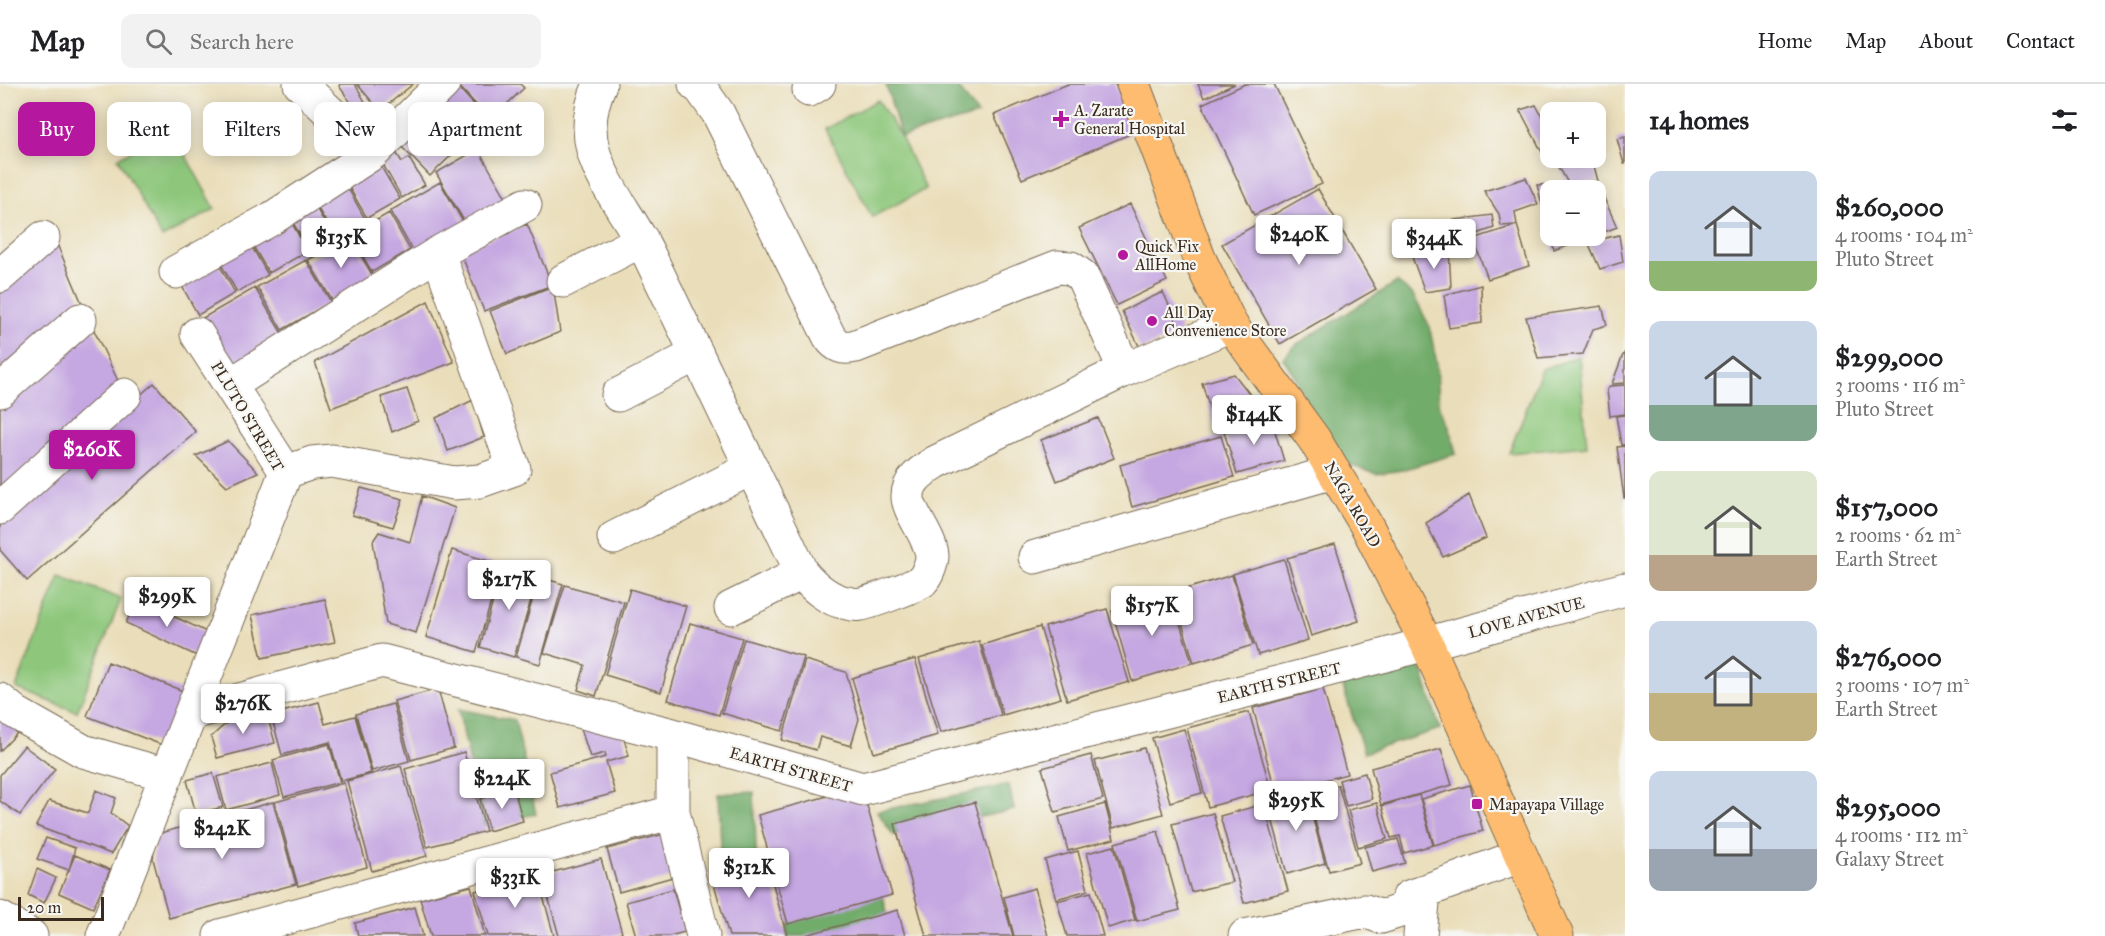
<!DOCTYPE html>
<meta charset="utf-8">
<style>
:root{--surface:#fff;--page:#f2f2f2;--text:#202124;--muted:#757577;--line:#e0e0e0;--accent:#b5179e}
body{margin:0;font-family:"IM FELL Great Primer",serif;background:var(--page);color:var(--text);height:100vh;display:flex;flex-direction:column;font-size:22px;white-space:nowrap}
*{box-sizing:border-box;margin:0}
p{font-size:20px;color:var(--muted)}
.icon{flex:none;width:33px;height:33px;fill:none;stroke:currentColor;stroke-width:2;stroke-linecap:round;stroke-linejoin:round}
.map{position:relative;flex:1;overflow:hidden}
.sheet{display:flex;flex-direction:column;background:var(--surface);width:480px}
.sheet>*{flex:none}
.banner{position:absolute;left:18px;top:18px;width:570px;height:54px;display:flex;gap:12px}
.controls{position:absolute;left:1540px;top:18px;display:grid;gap:12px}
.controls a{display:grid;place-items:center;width:66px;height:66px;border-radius:12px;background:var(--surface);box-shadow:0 3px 15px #0003;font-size:30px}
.scale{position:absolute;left:18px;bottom:15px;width:86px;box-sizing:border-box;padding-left:6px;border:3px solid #3b2a1e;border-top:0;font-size:16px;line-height:21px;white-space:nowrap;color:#3b2a1e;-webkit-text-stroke:4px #f6f6f2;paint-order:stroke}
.price{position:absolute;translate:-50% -51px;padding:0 14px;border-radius:6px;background:#fff;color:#222;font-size:20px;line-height:39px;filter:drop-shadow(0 2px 3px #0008)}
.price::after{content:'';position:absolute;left:50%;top:36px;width:18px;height:14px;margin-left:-9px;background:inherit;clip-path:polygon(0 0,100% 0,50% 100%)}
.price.selected{background:var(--accent);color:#fff}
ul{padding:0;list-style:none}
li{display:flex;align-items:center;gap:18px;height:150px;padding:0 24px}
li span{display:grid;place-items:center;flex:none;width:168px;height:120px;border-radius:12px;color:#555}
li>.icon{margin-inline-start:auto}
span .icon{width:72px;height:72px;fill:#fffc;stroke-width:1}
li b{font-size:26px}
h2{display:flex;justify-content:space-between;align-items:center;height:72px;padding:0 24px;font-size:26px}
.tag{padding:0 21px;border-radius:12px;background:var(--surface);box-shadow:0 3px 15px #0003;font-size:21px;line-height:54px}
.tag.selected{background:var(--accent);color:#fff}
header{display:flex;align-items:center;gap:36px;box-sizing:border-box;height:84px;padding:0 30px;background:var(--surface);border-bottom:2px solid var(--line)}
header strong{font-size:28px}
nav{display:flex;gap:33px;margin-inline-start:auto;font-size:21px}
.search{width:420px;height:54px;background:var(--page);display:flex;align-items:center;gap:15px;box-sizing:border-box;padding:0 21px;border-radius:12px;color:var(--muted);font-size:22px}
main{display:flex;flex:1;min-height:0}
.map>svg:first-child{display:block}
.green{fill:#8ec77b;stroke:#64784c;stroke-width:1.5}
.forest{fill:#72ac6b;stroke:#566b44;stroke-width:1.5}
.building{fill:#c5a7e1}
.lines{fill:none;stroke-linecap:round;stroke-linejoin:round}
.minor-casing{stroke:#786955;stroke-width:35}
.major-casing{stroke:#786955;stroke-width:35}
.minor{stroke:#fff;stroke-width:33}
.major{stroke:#fdbc70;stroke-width:33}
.poi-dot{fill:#b5179e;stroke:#f6f6f2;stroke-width:2}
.labels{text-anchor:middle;stroke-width:4.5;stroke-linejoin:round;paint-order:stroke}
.poi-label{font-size:16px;fill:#3b2a1e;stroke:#f6f6f2;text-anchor:start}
.street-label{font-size:16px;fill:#3b2a1e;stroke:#f6f6f2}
</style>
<header>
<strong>Map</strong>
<div class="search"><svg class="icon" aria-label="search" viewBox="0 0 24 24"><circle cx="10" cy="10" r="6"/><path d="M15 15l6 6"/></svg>Search here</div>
<nav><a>Home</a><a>Map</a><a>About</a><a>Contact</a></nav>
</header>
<main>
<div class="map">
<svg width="1625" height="852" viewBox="0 0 1625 852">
<rect width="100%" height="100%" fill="#f6f6f2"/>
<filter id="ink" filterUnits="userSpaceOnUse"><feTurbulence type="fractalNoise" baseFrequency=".0167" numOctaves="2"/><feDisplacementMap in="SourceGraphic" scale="12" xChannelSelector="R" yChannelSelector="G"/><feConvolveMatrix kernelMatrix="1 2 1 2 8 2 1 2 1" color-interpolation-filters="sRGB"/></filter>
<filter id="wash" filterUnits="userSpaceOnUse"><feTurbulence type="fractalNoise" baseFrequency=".008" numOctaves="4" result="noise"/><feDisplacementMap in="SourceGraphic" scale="24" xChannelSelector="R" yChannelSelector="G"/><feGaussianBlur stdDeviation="1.35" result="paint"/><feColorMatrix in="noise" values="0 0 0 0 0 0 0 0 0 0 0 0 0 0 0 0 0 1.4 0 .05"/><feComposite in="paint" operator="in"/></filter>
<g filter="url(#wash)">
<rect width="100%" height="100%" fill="#eadeba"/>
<path class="green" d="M 878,16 L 901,53 L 926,105 L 872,133 L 825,45 Z
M 171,45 L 215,125 L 162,154 L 118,74 Z
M 1579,272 L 1587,362 L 1509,369 L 1542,285 Z
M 60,491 L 121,515 L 77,628 L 16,604 Z"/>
<path class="forest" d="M 886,0 L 956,0 L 978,31 L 901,53 Z
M 1397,198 L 1413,211 L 1429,241 L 1437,280 L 1439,322 L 1449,342 L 1456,370 L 1402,386 L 1376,390 L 1341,378 L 1306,319 L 1296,294 L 1283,274 L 1297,260 Z
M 1419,577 L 1440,645 L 1364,669 L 1342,600 Z
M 458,625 L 515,636 L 536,730 L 484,741 Z
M 1009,701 L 1014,726 L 893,751 L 877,727 Z
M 754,708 L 757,788 L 721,789 L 718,710 Z
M 883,813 L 893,852 L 787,852 L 788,838 Z"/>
<g id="blocks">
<path class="building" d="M 340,0 L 355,0 L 368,23 L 356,26 L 339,2 Z
M 357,0 L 413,0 L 380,27 Z
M 455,0 L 488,36 L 466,56 L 433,21 Z
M 461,0 L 520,0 L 524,4 L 490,36 L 459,2 Z
M 1068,0 L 1115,0 L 1135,48 L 1022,95 L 994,31 Z
M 1198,0 L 1235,0 L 1204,14 Z
M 1245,0 L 1274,0 L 1322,100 L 1254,131 L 1202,20 Z
M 1536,21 L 1551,49 L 1551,69 L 1543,70 L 1520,26 Z
M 434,26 L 465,58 L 430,92 L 398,59 Z
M 1625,53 L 1625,80 L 1624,80 L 1617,55 Z
M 478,65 L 509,119 L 467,142 L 436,89 Z
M 395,67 L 402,78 L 409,74 L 425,101 L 402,114 L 380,75 Z
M 1564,74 L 1592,74 L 1598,97 L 1568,99 L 1555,76 Z
M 379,79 L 400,115 L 367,134 L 346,98 Z
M 1526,94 L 1538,120 L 1515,128 L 1517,141 L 1501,142 L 1499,130 L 1484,107 Z
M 440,98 L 466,143 L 416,172 L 390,127 Z
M 1558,100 L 1561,106 L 1551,106 L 1551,152 L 1594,152 L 1554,167 L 1537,101 Z
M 346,101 L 365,135 L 334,152 L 315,119 Z
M 1318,105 L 1376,205 L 1280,260 L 1222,160 Z
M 1604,114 L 1617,143 L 1599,150 L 1596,138 L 1596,118 Z
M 313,119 L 334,154 L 310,168 L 290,133 Z
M 1130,120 L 1167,197 L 1117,221 L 1079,144 Z
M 389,129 L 410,166 L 372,188 L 351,151 Z
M 1492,131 L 1494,144 L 1466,154 L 1454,136 Z
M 288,133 L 308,167 L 269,189 L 249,155 Z
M 527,140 L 552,201 L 484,227 L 460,167 Z
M 1517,141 L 1529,182 L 1488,195 L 1473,155 Z
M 1619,151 L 1623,178 L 1600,185 L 1588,158 Z
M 246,153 L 268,191 L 237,208 L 215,170 Z
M 350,153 L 374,194 L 333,218 L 308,176 Z
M 57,160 L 83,222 L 0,291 L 0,210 Z
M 1449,164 L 1451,204 L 1425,208 L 1412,173 Z
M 214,172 L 235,209 L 198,231 L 177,193 Z
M 306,176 L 331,218 L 282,246 L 257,203 Z
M 1481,201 L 1482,239 L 1449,244 L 1444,211 Z
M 553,202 L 560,248 L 507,270 L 490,227 Z
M 255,204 L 284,253 L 230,284 L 201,235 Z
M 1163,208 L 1181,247 L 1141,266 L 1122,227 Z
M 428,217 L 454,278 L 331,324 L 315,278 Z
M 1602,222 L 1607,241 L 1593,245 L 1583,270 L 1538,274 L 1526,233 Z
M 92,242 L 120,301 L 0,408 L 0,324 Z
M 1625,268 L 1625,299 L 1612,300 L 1622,273 Z
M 1234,290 L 1266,331 L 1216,345 L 1202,299 Z
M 154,299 L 196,348 L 27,497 L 0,466 L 0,434 Z
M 1625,301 L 1625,330 L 1610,332 L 1607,306 L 1610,302 Z
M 407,305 L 418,337 L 392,348 L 381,313 Z
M 473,316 L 484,353 L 448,367 L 436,334 Z
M 1625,331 L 1625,361 L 1621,361 L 1616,332 Z
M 1098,334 L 1114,374 L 1057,397 L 1041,356 Z
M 1271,334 L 1284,377 L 1237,390 L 1224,348 Z
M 1221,352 L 1234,393 L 1132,423 L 1120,381 Z
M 228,357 L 258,388 L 227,402 L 196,372 Z
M 1625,362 L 1625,414 L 1624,414 L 1617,363 Z
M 361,404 L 403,415 L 393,443 L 352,431 Z
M 1469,411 L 1486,454 L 1443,473 L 1426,439 Z
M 422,412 L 455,424 L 416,549 L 386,540 L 373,457 L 379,448 L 410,458 Z
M 1335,460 L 1359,537 L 1311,552 L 1287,474 Z
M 452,466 L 502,481 L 476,568 L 426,553 Z
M 1284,475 L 1308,556 L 1258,571 L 1233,490 Z
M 503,482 L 538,492 L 514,573 L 480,563 Z
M 1232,491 L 1253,561 L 1194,579 L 1173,509 Z
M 539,493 L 563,500 L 540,580 L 516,573 Z
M 565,501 L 624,518 L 596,612 L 578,606 L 585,581 L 544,569 Z
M 630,505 L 686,522 L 661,608 L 605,591 Z
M 1171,510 L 1192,579 L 1132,597 L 1112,527 Z
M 137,515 L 209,549 L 197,572 L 126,539 Z
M 325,515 L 335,558 L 262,574 L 252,531 Z
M 1107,525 L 1129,598 L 1067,616 L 1045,543 Z
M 690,539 L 742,554 L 719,631 L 668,616 Z
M 1040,543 L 1061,614 L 1003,631 L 982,561 Z
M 744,555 L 804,573 L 782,647 L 722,629 Z
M 979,557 L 1001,631 L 941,648 L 919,575 Z
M 915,575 L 938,651 L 874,669 L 852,594 Z
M 805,576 L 846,588 L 859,635 L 851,662 L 820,653 L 816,666 L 782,656 Z
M 108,578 L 183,607 L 162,661 L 87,632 Z
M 438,605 L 454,664 L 411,676 L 394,617 Z
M 1323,605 L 1347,690 L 1276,709 L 1253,624 Z
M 319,618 L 325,640 L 355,632 L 371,689 L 341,697 L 330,658 L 282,671 L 271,631 Z
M 393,620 L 409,677 L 372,687 L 356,630 Z
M 266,627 L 275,659 L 217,674 L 211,653 L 229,637 Z
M 0,628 L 21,645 L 0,667 Z
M 1249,628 L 1271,706 L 1208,723 L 1187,644 Z
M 578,636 L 620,641 L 629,672 L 606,678 L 615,709 L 560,724 L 550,688 L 606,673 L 605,669 L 590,673 Z
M 1184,645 L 1202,709 L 1170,718 L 1152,654 Z
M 329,660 L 340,698 L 284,713 L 273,676 Z
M 24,662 L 55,685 L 20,731 L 0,717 L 0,691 Z
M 1144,664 L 1163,730 L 1113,744 L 1095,677 Z
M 1441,665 L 1452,701 L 1381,721 L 1371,684 Z
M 464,668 L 486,747 L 427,763 L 405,685 Z
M 1091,671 L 1103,715 L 1055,728 L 1042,684 Z
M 272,679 L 280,711 L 226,726 L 217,693 Z
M 401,682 L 427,772 L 372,787 L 347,697 Z
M 213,689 L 223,723 L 196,730 L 187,696 Z
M 1365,689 L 1372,715 L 1346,722 L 1339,696 Z
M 344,699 L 367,783 L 298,802 L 275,718 Z
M 1338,701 L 1360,779 L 1329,787 L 1307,709 Z
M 1470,701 L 1483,747 L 1434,761 L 1421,715 Z
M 514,705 L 523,737 L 489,747 L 480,715 Z
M 96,706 L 116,714 L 111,729 L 128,742 L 111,770 L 36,742 L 49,717 L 88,729 Z
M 1305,706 L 1325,779 L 1287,790 L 1267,716 Z
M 835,710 L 866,718 L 892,811 L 788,840 L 758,731 Z
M 1419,711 L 1433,761 L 1404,769 L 1400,752 L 1391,754 L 1382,722 Z
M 273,718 L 296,800 L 169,834 L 153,775 L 155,759 L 161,749 Z
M 975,718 L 1013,852 L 926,852 L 895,740 Z
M 1377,719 L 1387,755 L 1358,763 L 1348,726 Z
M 1105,720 L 1114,755 L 1068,767 L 1059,733 Z
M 1264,720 L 1288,807 L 1244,819 L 1220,732 Z
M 1213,729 L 1232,798 L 1191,808 L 1172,740 Z
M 1158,747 L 1180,826 L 1137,837 L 1115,759 Z
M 668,749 L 680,791 L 619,808 L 607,765 Z
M 46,754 L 75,764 L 69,786 L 37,775 Z
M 1398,755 L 1405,779 L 1372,788 L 1365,763 Z
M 1114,762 L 1135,836 L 1108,844 L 1087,769 Z
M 1078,767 L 1088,806 L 1056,815 L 1045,776 Z
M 75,771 L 110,786 L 93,824 L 59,809 Z
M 765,771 L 787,852 L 729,852 L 710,786 Z
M 601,775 L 622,849 L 613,852 L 559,852 L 542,791 Z
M 37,785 L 56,794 L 44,819 L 28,811 Z
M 537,790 L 554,852 L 488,852 L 475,807 Z
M 471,802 L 485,852 L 431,852 L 420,815 Z
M 1035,804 L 1048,852 L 1014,852 L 1004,813 Z
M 673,805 L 685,848 L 669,852 L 636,852 L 626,818 Z
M 1091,808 L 1103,852 L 1067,852 L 1057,817 Z
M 415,823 L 423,852 L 358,852 L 355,839 Z
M 898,826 L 905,852 L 805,852 L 805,851 Z"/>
</g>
</g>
<g filter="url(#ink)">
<use href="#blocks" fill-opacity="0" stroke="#786955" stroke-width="1.5"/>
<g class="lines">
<g class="minor-casing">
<path id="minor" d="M 300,0 L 373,69
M 600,0 C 590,22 587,43 593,66 C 603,102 631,134 647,167 C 699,274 750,381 802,489 C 814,503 828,516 847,519 C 851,520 857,521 861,520 C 867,520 917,501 922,497 C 927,492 932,479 932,472 C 931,454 907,426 908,412 C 908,395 924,386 936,378 L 1125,286 L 1231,241
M 695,0 L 701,5 L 718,29 L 829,252 C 836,263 843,265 856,262 L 1057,183 L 1071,184 L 1082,192 L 1125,286
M 809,6 L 819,0
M 176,188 L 271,135 L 373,69 L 443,0
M 0,192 L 43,154
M 563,197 L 642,156
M 230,301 L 438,169 L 525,121
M 0,307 L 80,236
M 618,311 L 697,270
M 286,388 L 312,379 L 332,377 L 454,399 L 480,397 L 514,385 L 438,169
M 0,424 L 125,311
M 614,454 L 752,384
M 1035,473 L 1334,388
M 731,524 L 802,489
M 0,616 L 16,629 L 83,667 L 167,691
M 192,629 L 382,577 L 673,651 L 863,705 L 1382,572 L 1625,505
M 673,651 L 673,728 L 703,852
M 0,834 L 31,852
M 103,852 L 286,388 L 197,250
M 220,852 L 673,728
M 1245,852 L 1365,827 L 1381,833 L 1403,826 L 1409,813 L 1520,772
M 1420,852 L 1424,807"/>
</g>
<g class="major-casing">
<path id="major" d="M 1133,0 L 1199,174 L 1231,241 L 1314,355 L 1368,444 L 1427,560 L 1557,852"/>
</g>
<use href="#minor" class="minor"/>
<use href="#major" class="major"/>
</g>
</g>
<g class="poi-dot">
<path d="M1058 26h6v6h6v6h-6v6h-6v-6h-6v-6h6z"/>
<circle cx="1123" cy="171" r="6"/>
<circle cx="1152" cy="237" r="6"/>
<rect x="1471" y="714" width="12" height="12" rx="3"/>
</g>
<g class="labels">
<g class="poi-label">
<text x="1074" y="32">A. Zarate<tspan x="1074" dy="18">General Hospital</tspan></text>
<text x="1135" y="168">Quick Fix<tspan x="1135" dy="18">AllHome</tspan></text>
<text x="1164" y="234">All Day<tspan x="1164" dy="18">Convenience Store</tspan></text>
<text x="1489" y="726">Mapayapa Village</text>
</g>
<g class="street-label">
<text transform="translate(248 332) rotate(59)" y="6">PLUTO STREET</text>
<text transform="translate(1353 420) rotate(60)" y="6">NAGA ROAD</text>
<text transform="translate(1526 533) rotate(-15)" y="6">LOVE AVENUE</text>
<text transform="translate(1279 598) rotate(-14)" y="6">EARTH STREET</text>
<text transform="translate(791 685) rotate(16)" y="6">EARTH STREET</text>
</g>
</g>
</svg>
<div class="controls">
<a>+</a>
<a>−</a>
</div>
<div class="scale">20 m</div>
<b class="price" style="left:1299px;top:182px">$240K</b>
<b class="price" style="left:341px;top:185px">$135K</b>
<b class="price" style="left:1434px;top:186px">$344K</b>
<b class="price" style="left:1254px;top:362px">$144K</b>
<b class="price selected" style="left:92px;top:397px">$260K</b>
<b class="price" style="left:509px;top:527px">$217K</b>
<b class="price" style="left:167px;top:544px">$299K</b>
<b class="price" style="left:1152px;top:553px">$157K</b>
<b class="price" style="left:243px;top:651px">$276K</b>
<b class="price" style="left:502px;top:726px">$224K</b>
<b class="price" style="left:1296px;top:748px">$295K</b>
<b class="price" style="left:222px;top:776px">$242K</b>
<b class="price" style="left:749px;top:815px">$312K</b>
<b class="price" style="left:515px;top:825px">$331K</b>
<div class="banner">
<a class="tag selected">Buy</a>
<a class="tag">Rent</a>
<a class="tag">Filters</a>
<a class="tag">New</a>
<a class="tag">Apartment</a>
</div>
</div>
<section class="sheet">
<h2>14 homes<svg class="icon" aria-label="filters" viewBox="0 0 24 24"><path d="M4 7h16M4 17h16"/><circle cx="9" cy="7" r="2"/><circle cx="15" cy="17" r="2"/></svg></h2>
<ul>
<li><span style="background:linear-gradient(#c9d6e8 75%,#8fb573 0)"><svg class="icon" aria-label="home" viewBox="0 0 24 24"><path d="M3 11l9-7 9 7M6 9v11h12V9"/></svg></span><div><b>$260,000</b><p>4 rooms · 104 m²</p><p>Pluto Street</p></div></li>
<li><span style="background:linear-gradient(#c9d6e8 70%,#7fa58c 0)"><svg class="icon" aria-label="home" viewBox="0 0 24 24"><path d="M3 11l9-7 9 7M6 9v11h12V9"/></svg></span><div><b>$299,000</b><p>3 rooms · 116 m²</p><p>Pluto Street</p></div></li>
<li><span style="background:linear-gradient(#dfe7d0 70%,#b9a48a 0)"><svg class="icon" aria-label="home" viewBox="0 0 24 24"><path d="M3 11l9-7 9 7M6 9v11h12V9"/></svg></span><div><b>$157,000</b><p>2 rooms · 62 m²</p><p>Earth Street</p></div></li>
<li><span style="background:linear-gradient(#c9d6e8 60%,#c2b280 0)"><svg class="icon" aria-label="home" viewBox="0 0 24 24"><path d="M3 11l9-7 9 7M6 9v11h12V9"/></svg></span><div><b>$276,000</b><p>3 rooms · 107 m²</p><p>Earth Street</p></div></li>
<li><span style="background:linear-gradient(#c9d6e8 65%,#9aa5b1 0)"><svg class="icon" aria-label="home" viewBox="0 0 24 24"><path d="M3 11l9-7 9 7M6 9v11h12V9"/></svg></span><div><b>$295,000</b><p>4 rooms · 112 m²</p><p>Galaxy Street</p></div></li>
</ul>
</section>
</main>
